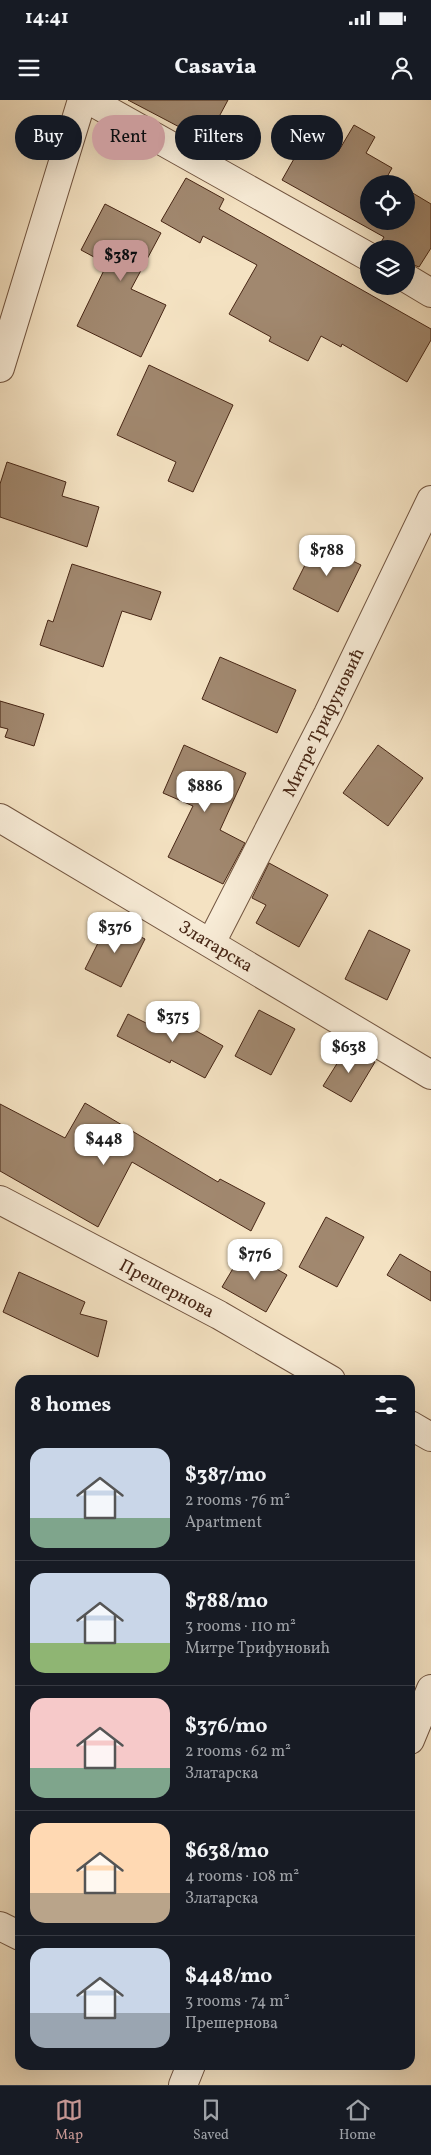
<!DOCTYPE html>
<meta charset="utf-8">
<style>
:root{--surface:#171b24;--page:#242831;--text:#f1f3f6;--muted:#9ea1a6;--line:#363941;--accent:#c59692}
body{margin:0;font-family:Vollkorn,serif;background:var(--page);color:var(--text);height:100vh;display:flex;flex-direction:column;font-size:19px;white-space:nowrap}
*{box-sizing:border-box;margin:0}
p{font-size:16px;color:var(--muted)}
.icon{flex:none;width:28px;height:28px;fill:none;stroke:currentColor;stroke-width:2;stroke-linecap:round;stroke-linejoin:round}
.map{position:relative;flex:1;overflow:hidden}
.panel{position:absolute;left:15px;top:1275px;width:400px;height:695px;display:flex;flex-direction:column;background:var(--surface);border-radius:15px;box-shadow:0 5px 20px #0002}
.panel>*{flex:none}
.hud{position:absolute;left:15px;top:15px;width:401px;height:45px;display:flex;gap:10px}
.controls{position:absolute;left:360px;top:75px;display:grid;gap:10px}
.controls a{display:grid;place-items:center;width:55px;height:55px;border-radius:50%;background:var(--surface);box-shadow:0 5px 20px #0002;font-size:25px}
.price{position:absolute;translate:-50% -42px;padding:0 11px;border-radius:10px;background:#fff;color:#222;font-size:16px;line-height:32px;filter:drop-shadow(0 1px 2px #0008)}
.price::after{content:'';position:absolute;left:50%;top:30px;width:15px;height:11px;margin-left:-8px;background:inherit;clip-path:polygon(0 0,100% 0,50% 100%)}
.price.on{background:var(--accent);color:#111}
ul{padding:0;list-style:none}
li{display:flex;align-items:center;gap:15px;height:125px;padding:0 15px}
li+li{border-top:1px solid var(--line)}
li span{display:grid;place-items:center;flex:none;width:140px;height:100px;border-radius:15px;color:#555}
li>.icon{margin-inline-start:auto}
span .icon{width:60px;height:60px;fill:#fffc;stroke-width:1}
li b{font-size:21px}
h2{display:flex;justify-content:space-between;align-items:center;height:60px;padding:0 15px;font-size:21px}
.chip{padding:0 18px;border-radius:22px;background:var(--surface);box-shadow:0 5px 20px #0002;font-size:18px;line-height:45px}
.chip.on{background:var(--accent);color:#111}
.status{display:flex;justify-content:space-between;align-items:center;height:35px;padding:0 25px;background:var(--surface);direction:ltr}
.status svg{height:14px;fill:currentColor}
header{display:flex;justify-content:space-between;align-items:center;height:65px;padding:0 15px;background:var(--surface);font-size:22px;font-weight:800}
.tab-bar{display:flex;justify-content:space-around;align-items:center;height:70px;border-top:1px solid var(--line);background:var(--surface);font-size:14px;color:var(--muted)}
.tab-bar a{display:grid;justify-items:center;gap:2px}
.tab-bar .on{color:var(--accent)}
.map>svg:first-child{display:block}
.building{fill:#a1886f;stroke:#472615}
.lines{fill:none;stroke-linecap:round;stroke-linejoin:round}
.minor-casing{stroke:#725540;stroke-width:30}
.tertiary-casing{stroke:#725540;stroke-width:30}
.minor{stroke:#f8ecd7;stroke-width:28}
.tertiary{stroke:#f8ecd7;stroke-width:28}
.labels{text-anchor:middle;stroke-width:4;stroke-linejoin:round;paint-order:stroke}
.street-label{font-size:18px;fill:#472615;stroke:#f8ecd7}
</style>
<div class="status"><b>14:41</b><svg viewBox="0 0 49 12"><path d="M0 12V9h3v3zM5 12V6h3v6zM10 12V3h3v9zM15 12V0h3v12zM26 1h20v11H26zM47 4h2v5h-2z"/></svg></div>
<header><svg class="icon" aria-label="menu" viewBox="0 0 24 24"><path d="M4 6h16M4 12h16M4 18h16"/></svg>Casavia<svg class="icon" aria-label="person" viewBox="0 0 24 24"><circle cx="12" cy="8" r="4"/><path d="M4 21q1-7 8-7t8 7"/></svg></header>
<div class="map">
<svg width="431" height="1985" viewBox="0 0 431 1985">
<rect width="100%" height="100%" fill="#f4e2c2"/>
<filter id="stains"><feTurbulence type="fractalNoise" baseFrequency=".004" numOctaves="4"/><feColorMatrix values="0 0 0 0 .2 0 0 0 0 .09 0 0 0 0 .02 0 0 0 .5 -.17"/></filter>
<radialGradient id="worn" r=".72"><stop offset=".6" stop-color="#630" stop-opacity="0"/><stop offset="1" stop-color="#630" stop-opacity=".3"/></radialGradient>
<path class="building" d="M 128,0 L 228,0 L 206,41 Z
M 354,25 L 375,37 L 366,53 L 392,68 L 387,77 L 399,84 L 369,84 L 369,121 L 406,121 L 406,89 L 431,104 L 431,148 L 419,167 L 406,162 L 406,149 L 382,149 L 379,146 L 384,137 L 282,80 L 308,34 L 338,52 Z
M 186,78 L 224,99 L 219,109 L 431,229 L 431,240 L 407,282 L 342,244 L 341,247 L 321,236 L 308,261 L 269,241 L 271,237 L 229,214 L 257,165 L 203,136 L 200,143 L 161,121 Z
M 105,104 L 161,133 L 131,189 L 166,205 L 141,257 L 77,226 L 107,164 L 81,150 Z
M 149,265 L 233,305 L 193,392 L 168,381 L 176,362 L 117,335 Z
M 7,362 L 66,382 L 62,396 L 99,407 L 87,447 L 0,417 L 0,384 Z
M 316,443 L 361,465 L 338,512 L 293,489 Z
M 72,464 L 161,492 L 151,520 L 122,511 L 103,567 L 40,545 L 48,520 L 53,522 Z
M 220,557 L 296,590 L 277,633 L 202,599 Z
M 0,601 L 44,614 L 34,646 L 5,637 L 8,629 L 0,627 Z
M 184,645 L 246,673 L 220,730 L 245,743 L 223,784 L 168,757 L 193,706 L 163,693 Z
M 378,645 L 423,678 L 388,726 L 343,693 Z
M 269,763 L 328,795 L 299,847 L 256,823 L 266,805 L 252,798 Z
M 109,821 L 145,839 L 121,887 L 85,869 Z
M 369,830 L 410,850 L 387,900 L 345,879 Z
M 259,910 L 295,929 L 271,975 L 235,956 Z
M 128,914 L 160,930 L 168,915 L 223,946 L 205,978 L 171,960 L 170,963 L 117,936 Z
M 348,946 L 375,962 L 351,1002 L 323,986 Z
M 85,1003 L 218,1082 L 220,1079 L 265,1103 L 251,1131 L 132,1062 L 98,1127 L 0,1071 L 0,1004 L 65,1038 Z
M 326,1117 L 364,1137 L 337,1187 L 299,1167 Z
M 244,1150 L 287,1175 L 266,1212 L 222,1187 Z
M 400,1154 L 431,1172 L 431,1201 L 387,1175 Z
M 19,1172 L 85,1202 L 80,1214 L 107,1221 L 98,1257 L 3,1212 Z"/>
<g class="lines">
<g class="minor-casing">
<path id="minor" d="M 89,0 L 369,157
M 406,178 L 431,193
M 0,718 L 431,975
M 211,843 L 328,614 L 431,400
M 0,1100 L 219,1215 L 331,1280
M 410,1325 L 431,1337
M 410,1640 L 431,1589
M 0,1826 L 20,1836
M 183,1985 L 191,1965"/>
</g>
<g class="tertiary-casing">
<path id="tertiary" d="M 0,268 L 82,0"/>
</g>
<use href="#minor" class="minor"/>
<use href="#tertiary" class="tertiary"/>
</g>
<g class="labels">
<g class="street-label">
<text transform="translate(323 622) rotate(-64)" y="6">Митре Трифуновић</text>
<text transform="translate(216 846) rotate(31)" y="6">Златарска</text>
<text transform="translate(167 1188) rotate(28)" y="6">Прешернова</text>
</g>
</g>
<rect width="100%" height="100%" filter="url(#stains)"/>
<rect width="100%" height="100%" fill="url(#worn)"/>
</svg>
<div class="controls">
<a><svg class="icon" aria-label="locate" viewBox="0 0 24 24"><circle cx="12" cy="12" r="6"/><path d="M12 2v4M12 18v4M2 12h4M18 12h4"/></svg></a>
<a><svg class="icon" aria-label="layers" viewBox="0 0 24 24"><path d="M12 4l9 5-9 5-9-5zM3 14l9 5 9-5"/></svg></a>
</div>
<b class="price on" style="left:121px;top:182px">$387</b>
<b class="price" style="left:327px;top:477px">$788</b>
<b class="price" style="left:205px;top:713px">$886</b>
<b class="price" style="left:115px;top:854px">$376</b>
<b class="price" style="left:173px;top:943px">$375</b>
<b class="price" style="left:349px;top:974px">$638</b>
<b class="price" style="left:104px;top:1066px">$448</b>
<b class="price" style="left:255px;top:1181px">$776</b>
<div class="hud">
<a class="chip">Buy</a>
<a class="chip on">Rent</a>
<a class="chip">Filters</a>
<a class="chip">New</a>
</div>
<section class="panel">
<h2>8 homes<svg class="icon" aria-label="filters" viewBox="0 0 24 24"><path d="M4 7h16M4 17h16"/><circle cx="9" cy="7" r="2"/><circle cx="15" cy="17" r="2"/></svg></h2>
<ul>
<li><span style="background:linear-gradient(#c9d6e8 70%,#7fa58c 0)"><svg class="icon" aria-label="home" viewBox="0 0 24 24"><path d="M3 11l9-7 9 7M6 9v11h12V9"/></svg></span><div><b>$387/mo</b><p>2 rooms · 76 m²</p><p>Apartment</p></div></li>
<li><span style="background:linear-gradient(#c9d6e8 70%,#8fb573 0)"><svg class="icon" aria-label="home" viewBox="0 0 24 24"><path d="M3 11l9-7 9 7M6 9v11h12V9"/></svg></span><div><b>$788/mo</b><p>3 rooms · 110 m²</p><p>Митре Трифуновић</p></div></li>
<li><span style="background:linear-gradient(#f6c9c9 70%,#7fa58c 0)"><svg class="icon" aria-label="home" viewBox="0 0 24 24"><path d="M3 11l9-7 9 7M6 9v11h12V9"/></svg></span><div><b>$376/mo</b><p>2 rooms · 62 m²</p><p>Златарска</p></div></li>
<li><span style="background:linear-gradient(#ffd9b3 70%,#b9a48a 0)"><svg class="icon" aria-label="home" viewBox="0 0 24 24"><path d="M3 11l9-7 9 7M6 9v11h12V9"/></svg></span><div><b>$638/mo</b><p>4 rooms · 108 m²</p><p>Златарска</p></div></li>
<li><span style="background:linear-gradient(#c9d6e8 65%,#9aa5b1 0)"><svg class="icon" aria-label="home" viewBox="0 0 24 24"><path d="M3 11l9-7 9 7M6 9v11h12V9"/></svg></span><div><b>$448/mo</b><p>3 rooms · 74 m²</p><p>Прешернова</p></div></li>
</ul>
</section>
</div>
<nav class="tab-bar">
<a class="on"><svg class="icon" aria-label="map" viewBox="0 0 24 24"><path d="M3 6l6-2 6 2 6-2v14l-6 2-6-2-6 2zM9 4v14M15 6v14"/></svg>Map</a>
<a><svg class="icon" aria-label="saved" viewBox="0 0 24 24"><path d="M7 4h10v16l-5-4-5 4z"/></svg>Saved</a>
<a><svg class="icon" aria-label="home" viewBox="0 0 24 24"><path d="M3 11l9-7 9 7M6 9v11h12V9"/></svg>Home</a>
</nav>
